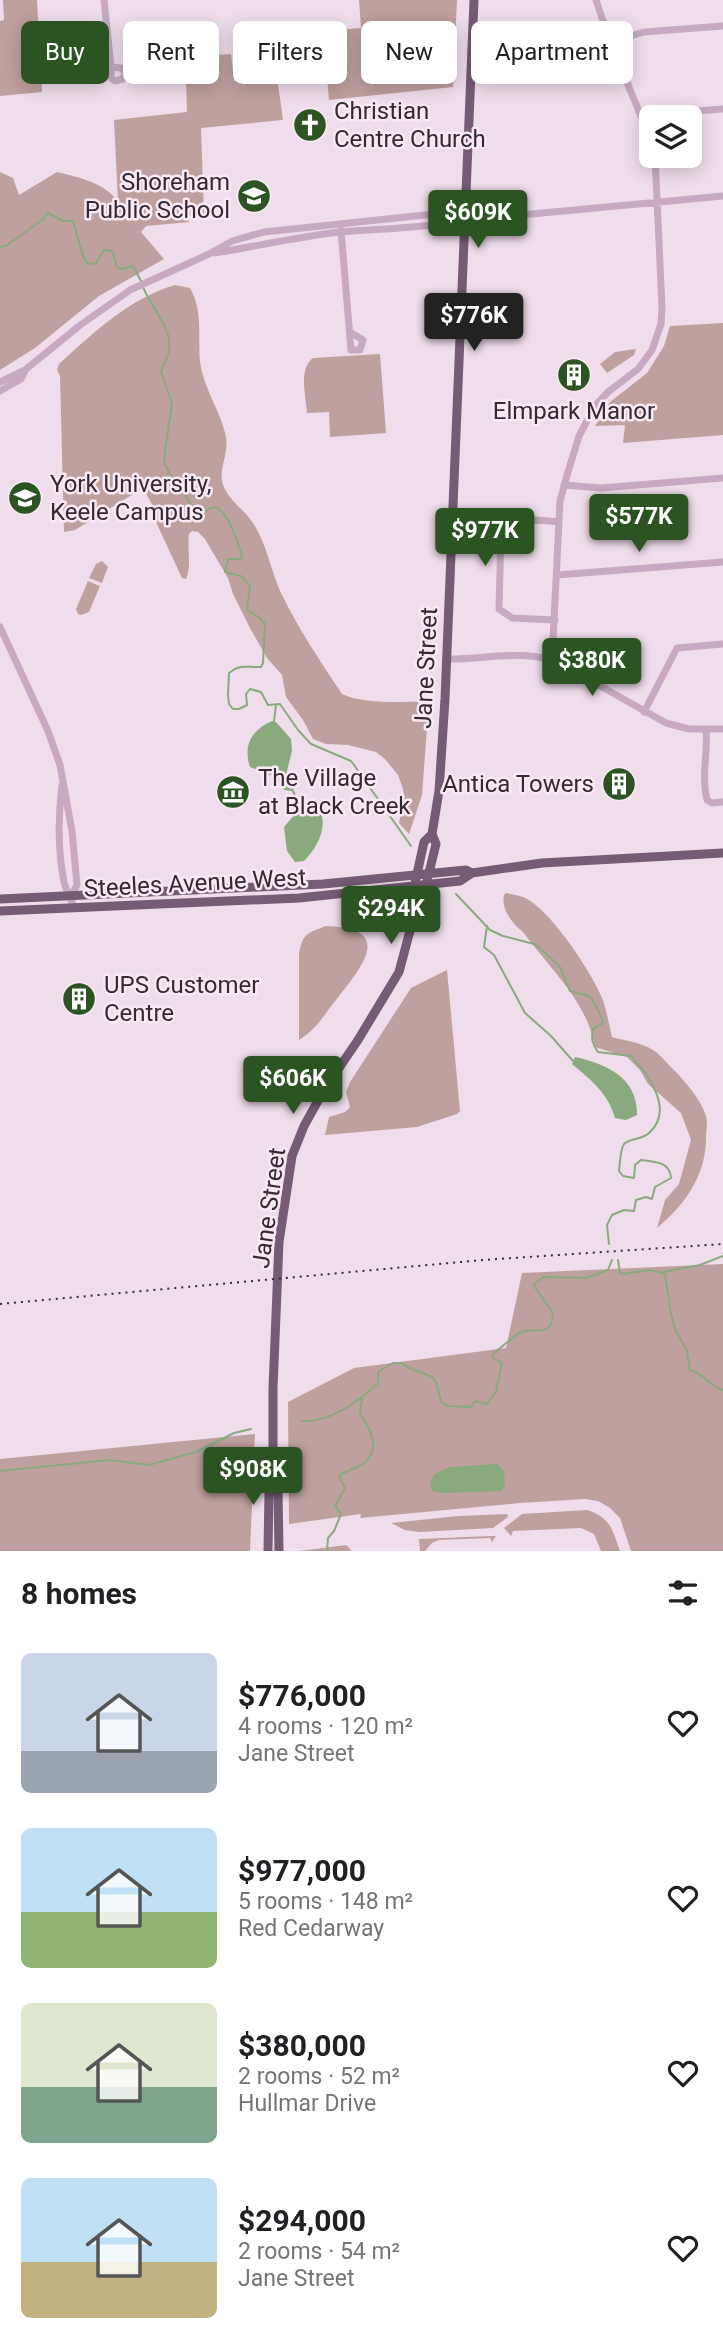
<!DOCTYPE html>
<meta charset="utf-8">
<style>
:root{--surface:#fff;--page:#f2f2f2;--text:#202124;--muted:#757577;--accent:#2c5322}
body{margin:0;font-family:Roboto,sans-serif;background:var(--page);color:var(--text);height:100vh;display:flex;flex-direction:column;font-size:26px;white-space:nowrap}
*{box-sizing:border-box;margin:0}
p{font-size:23px;color:var(--muted)}
.icon{flex:none;width:38px;height:38px;fill:none;stroke:currentColor;stroke-width:2;stroke-linecap:round;stroke-linejoin:round}
.map{position:relative;height:1551px;overflow:hidden}
.details{display:flex;flex-direction:column;background:var(--surface);flex:1}
.details>*{flex:none}
.guide{position:absolute;left:21px;top:21px;width:682px;height:63px;display:flex;gap:14px}
.buttons{position:absolute;left:639px;top:105px;display:grid;gap:14px}
.buttons a{display:grid;place-items:center;width:63px;height:63px;border-radius:10px;background:var(--surface);box-shadow:0 4px 18px #0003;font-size:35px}
.price{position:absolute;translate:-50% -60px;padding:0 16px;border-radius:7px;background:var(--accent);color:#fff;font-size:23px;line-height:46px;filter:drop-shadow(0 2px 4px #0008)}
.price::after{content:'';position:absolute;left:50%;top:42px;width:21px;height:16px;margin-left:-10px;background:inherit;clip-path:polygon(0 0,100% 0,50% 100%)}
.price.active{background:#222;color:#fff}
ul{padding:0;list-style:none}
li{display:flex;align-items:center;gap:21px;height:175px;padding:0 21px}
li span{display:grid;place-items:center;flex:none;width:196px;height:140px;border-radius:10px;color:#555}
li>.icon{margin-inline-start:auto}
span .icon{width:84px;height:84px;fill:#fffc;stroke-width:1}
li b{font-size:30px}
h2{display:flex;justify-content:space-between;align-items:center;height:84px;padding:0 21px;font-size:30px}
.pill{padding:0 24px;border-radius:10px;background:var(--surface);box-shadow:0 4px 18px #0003;font-size:24px;line-height:63px}
.pill.active{background:var(--accent);color:#fff}
.map>svg:first-child{display:block}
.green{fill:#bea09e}
.water{fill:#89aa7e}
.lines{fill:none;stroke-linecap:round;stroke-linejoin:round}
.stream{stroke:#89aa7e;stroke-width:2}
.minor{stroke:#c7aac2;stroke-width:7}
.major{stroke:#765b74;stroke-width:9}
.rail{stroke:#352934;stroke-width:2;stroke-dasharray:2 5;stroke-linecap:butt}
.labels{text-anchor:middle;stroke-width:5;stroke-linejoin:round;paint-order:stroke}
.poi-label{font-size:24px;fill:#352934;stroke:#f8e9f4;text-anchor:start}
.street-label{font-size:24px;fill:#352934;stroke:#f8e9f4}
</style>
<div class="map">
<svg width="723" height="1551" viewBox="0 0 723 1551">
<rect width="100%" height="100%" fill="#f0ddeb"/>
<path class="green" d="M 3,0 L 37,0 L 42,92 L 0,96 L 0,21 L 4,20 Z
M 359,0 L 457,0 L 453,87 L 329,100 L 323,31 L 361,28 Z
M 194,44 L 201,44 L 203,56 L 231,54 L 234,81 L 277,77 L 283,120 L 201,128 L 204,215 L 188,216 L 189,222 L 146,226 L 141,232 L 164,259 L 99,296 L 35,348 L 0,370 L 0,172 L 13,178 L 19,195 L 57,172 C 81,178 102,182 118,201 L 114,120 L 187,112 L 185,48 L 188,45 L 191,47 Z
M 175,285 L 190,288 C 203,310 198,337 200,361 C 203,388 221,411 226,437 C 229,454 218,469 223,485 C 229,501 244,509 253,523 C 266,542 271,571 281,593 C 298,628 320,661 342,694 C 364,705 404,701 429,702 L 422,795 L 409,834 L 399,823 L 404,797 L 403,789 L 398,775 L 385,759 L 376,752 L 348,745 L 326,744 L 313,739 L 303,720 L 286,697 L 282,675 L 267,658 L 250,628 L 233,594 L 228,578 L 205,539 L 198,532 L 192,531 L 189,534 C 187,549 192,566 186,579 L 182,578 L 156,522 L 154,508 L 143,488 L 75,530 L 64,532 L 60,376 L 57,370 L 59,364 C 93,333 130,298 175,285 Z
M 723,323 L 723,435 L 623,443 L 625,425 L 595,426 L 610,402 L 647,373 L 664,346 L 670,326 Z
M 636,349 L 634,355 L 607,373 L 600,364 L 615,352 Z
M 380,354 L 386,433 L 330,437 L 329,412 L 307,413 C 306,396 298,369 313,358 Z
M 102,561 L 108,567 L 102,583 L 89,578 L 96,564 Z
M 88,581 L 100,586 L 89,612 L 81,615 L 78,614 L 76,609 Z
M 506,893 C 511,894 518,895 523,897 C 549,907 593,974 603,1000 C 607,1012 609,1025 612,1037 C 625,1041 641,1042 653,1050 C 661,1055 668,1065 676,1072 C 687,1084 701,1100 706,1116 C 708,1122 706,1131 706,1138 C 706,1175 685,1205 657,1228 L 665,1200 L 679,1184 L 691,1140 L 681,1113 L 648,1084 L 640,1070 L 627,1057 L 595,1047 C 587,1001 550,969 523,932 C 512,924 501,909 504,895 Z
M 326,926 C 396,928 362,967 336,1000 C 322,1017 319,1027 299,1040 L 299,955 C 302,934 307,933 326,926 Z
M 447,970 L 460,1111 L 457,1114 L 417,1127 L 325,1135 L 329,1117 L 345,1112 L 350,1107 L 346,1092 L 350,1082 L 411,988 Z
M 723,1264 L 723,1551 L 631,1551 L 620,1518 L 610,1508 L 598,1501 L 585,1499 L 520,1503 L 360,1518 L 361,1514 L 289,1524 L 288,1402 L 354,1368 L 506,1348 L 522,1273 Z
M 255,1434 L 250,1551 L 0,1551 L 0,1459 Z
M 587,1510 C 611,1518 612,1529 620,1551 L 601,1551 L 594,1534 L 581,1528 L 513,1531 L 511,1536 L 504,1528 L 522,1514 Z
M 507,1514 L 508,1517 L 493,1528 L 419,1532 L 405,1530 L 391,1523 L 458,1516 Z
M 490,1536 L 496,1536 L 492,1542 L 490,1538 L 439,1540 L 432,1543 L 425,1551 L 420,1551 L 419,1539 Z
M 346,1545 L 352,1551 L 299,1551 Z"/>
<path class="water" d="M 272,721 L 276,722 L 291,739 L 292,751 L 287,771 L 292,791 L 284,790 L 276,777 L 250,767 C 243,746 251,730 272,721 Z
M 310,807 L 321,813 C 327,830 316,849 304,861 L 295,862 L 287,851 L 284,827 L 296,813 Z
M 575,1057 C 607,1064 638,1078 637,1115 L 626,1120 L 615,1118 C 608,1093 591,1080 572,1064 Z
M 497,1464 L 504,1471 L 505,1486 L 501,1491 L 443,1493 L 432,1491 L 430,1484 L 434,1474 L 450,1467 Z"/>
<g class="lines">
<path class="stream" d="M 0,247 L 6,246 L 42,220 L 48,213 L 63,221 L 73,221 C 78,234 80,256 88,264 L 96,263 L 104,250 L 112,251 L 117,267 L 122,269 L 133,266 L 141,281
M 143,287 C 150,306 173,329 169,350 C 168,358 163,364 161,372 L 172,403 L 164,459 C 167,475 177,481 185,494 C 190,503 192,512 203,514 C 223,489 237,542 242,555 L 241,559 L 228,559 L 225,572 L 241,576 L 250,586 L 247,610 L 257,616 L 265,624 L 263,663 L 261,667 C 248,668 241,663 229,673 L 228,695 L 229,704 L 233,709 L 239,709 L 247,705 L 246,694 L 250,689 L 261,692 L 268,705 L 280,704 L 298,730 L 311,744 L 351,761 L 354,765 L 411,846
M 274,721 L 276,705
M 292,789 L 298,802
M 456,894 L 490,930 L 503,936 L 534,944 L 540,948 L 560,967 L 570,991 L 589,996 C 593,999 602,1017 603,1023 L 593,1029 C 591,1039 592,1043 598,1052 L 631,1056 C 648,1074 675,1110 649,1133 C 642,1140 629,1138 624,1144 C 620,1150 620,1163 619,1171 L 623,1176 L 634,1178 L 635,1165 L 641,1160 C 654,1162 670,1161 671,1178 L 655,1187 L 652,1199 L 646,1197 L 636,1200 L 634,1211 L 624,1210 L 612,1215 L 607,1225 L 609,1244
M 487,926 L 484,947 L 494,955 L 525,1013 L 551,1036 L 573,1061
M 618,1260 L 620,1273 L 623,1274 L 650,1270 L 665,1274 L 671,1314 L 675,1329 L 687,1351 L 690,1370 C 707,1375 708,1386 723,1390
M 663,1272 L 700,1265 L 723,1256
M 302,1421 C 328,1423 359,1402 378,1383 L 378,1372 L 393,1363 L 402,1363 C 412,1373 428,1372 434,1379 C 438,1385 439,1396 442,1403 L 448,1406 L 471,1407 L 475,1401 L 487,1404 L 496,1392 L 502,1363 L 492,1357 L 494,1353 C 499,1349 517,1334 521,1332 C 539,1326 551,1339 553,1313 L 536,1289 L 534,1284 L 544,1277 L 586,1278 L 608,1270 L 612,1260
M 0,1471 L 110,1460 L 149,1465 L 196,1452 L 234,1433 L 251,1429
M 327,1551 L 328,1538 L 334,1531 L 341,1514 L 335,1506 L 345,1488 L 339,1476 C 346,1470 357,1469 364,1463 C 383,1446 368,1428 360,1412 L 362,1399"/>
<path class="minor" d="M 104,0 L 111,67
M 596,0 L 610,42 L 651,140
M 610,42 L 644,32 L 723,26
M 111,67 L 121,68 L 125,72 L 123,79 L 115,81 L 111,78 Z
M 658,117 L 672,113 L 723,109
M 341,230 L 351,350 L 360,350 L 363,340 L 350,332
M 215,253 C 257,246 297,237 339,232 C 380,228 423,230 463,218
M 0,382 L 25,370 L 79,326 L 130,290 L 209,254 L 232,241 L 264,232 L 444,213 L 464,218 L 479,219 L 723,196
M 0,391 L 21,379 L 25,371
M 564,485 L 601,488 L 723,478
M 557,575 L 723,562
M 555,620 L 512,618 L 499,609 L 501,533 C 515,516 539,520 559,522
M 0,627 L 48,731 L 60,765 L 72,831 L 77,885 L 71,896
M 446,659 C 486,660 526,647 563,665 L 666,723 L 689,729 L 723,729
M 552,660 L 560,501 L 568,472 L 579,436 L 595,406 L 608,392 L 638,369 L 652,350 L 661,324 L 662,307 L 655,156
M 644,712 L 677,648 L 723,644
M 706,730 C 708,754 701,776 707,800 L 712,803 L 723,802
M 62,785 C 58,817 58,851 64,882 C 66,891 72,899 74,908"/>
<path class="major" d="M 0,899 L 323,884 L 466,870 L 472,873 L 542,863 L 723,853
M 0,911 L 299,898 L 460,881 L 472,873
M 411,927 L 408,915 L 424,842 L 432,834
M 268,1551 L 269,1492 L 273,1482
M 279,1551 L 278,1492 L 273,1482 L 273,1388 L 279,1242 L 292,1156 L 304,1126 L 324,1090 L 358,1040 L 399,972 L 411,927 L 418,918 L 436,844 L 432,834 L 439,791 L 445,699 L 474,0"/>
<path class="rail" d="M 0,1304 L 483,1260 L 723,1244"/>
</g>
<defs>
<g id="church-disc" transform="scale(1.75)"><circle r="9.5" fill="#2c5322" stroke="#f8e9f4"/><path d="M-1.2-6h2.4v3.5h3.3v2.4h-3.3V6h-2.4V-.1h-3.3v-2.4h3.3Z" fill="#fff"/></g>
<g id="school-disc" transform="scale(1.75)"><circle r="9.5" fill="#2c5322" stroke="#f8e9f4"/><path d="M0-5L7-2L0 1L-7-2ZM-4 1L0 2.5L4 1V4Q0 6-4 4Z" fill="#fff"/></g>
<g id="building-disc" transform="scale(1.75)"><circle r="9.5" fill="#2c5322" stroke="#f8e9f4"/><path d="M-4-6H4V6H1V3H-1V6H-4ZM-2.5-4.3h1.7v1.8h-1.7ZM.8-4.3h1.7v1.8H.8ZM-2.5-1h1.7V.8h-1.7ZM.8-1h1.7V.8H.8Z" fill="#fff"/></g>
<g id="university-disc" transform="scale(1.75)"><circle r="9.5" fill="#2c5322" stroke="#f8e9f4"/><path d="M0-5L7-2L0 1L-7-2ZM-4 1L0 2.5L4 1V4Q0 6-4 4Z" fill="#fff"/></g>
<g id="museum-disc" transform="scale(1.75)"><circle r="9.5" fill="#2c5322" stroke="#f8e9f4"/><path d="M0-6L6-3V-2H-6V-3ZM-5-1h2V3h-2ZM-1-1h2V3h-2ZM3-1h2V3H3ZM-6 4H6V6H-6Z" fill="#fff"/></g>
</defs>
<g fill-rule="evenodd">
<use href="#church-disc" x="310" y="125"/>
<use href="#school-disc" x="254" y="196"/>
<use href="#building-disc" x="574" y="375"/>
<use href="#university-disc" x="25" y="498"/>
<use href="#building-disc" x="619" y="784"/>
<use href="#museum-disc" x="233" y="792"/>
<use href="#building-disc" x="79" y="999"/>
</g>
<g class="labels">
<g class="poi-label">
<text x="334" y="119">Christian<tspan x="334" dy="28">Centre Church</tspan></text>
<text x="230" y="190" text-anchor="end">Shoreham<tspan x="230" dy="28">Public School</tspan></text>
<text x="574" y="419" text-anchor="middle">Elmpark Manor</text>
<text x="50" y="492">York University,<tspan x="50" dy="28">Keele Campus</tspan></text>
<text x="258" y="786">The Village<tspan x="258" dy="28">at Black Creek</tspan></text>
<text x="594" y="792" text-anchor="end">Antica Towers</text>
<text x="104" y="993">UPS Customer<tspan x="104" dy="28">Centre</tspan></text>
</g>
<g class="street-label">
<text transform="translate(426 668) rotate(-87)" y="8">Jane Street</text>
<text transform="translate(195 883) rotate(-3)" y="8">Steeles Avenue West</text>
<text transform="translate(269 1208) rotate(-82)" y="8">Jane Street</text>
</g>
</g>
</svg>
<div class="buttons">
<a><svg class="icon" aria-label="layers" viewBox="0 0 24 24"><path d="M12 4l9 5-9 5-9-5zM3 14l9 5 9-5"/></svg></a>
</div>
<b class="price" style="left:478px;top:250px">$609K</b>
<b class="price active" style="left:474px;top:353px">$776K</b>
<b class="price" style="left:639px;top:554px">$577K</b>
<b class="price" style="left:485px;top:568px">$977K</b>
<b class="price" style="left:592px;top:698px">$380K</b>
<b class="price" style="left:391px;top:946px">$294K</b>
<b class="price" style="left:293px;top:1116px">$606K</b>
<b class="price" style="left:253px;top:1507px">$908K</b>
<div class="guide">
<a class="pill active">Buy</a>
<a class="pill">Rent</a>
<a class="pill">Filters</a>
<a class="pill">New</a>
<a class="pill">Apartment</a>
</div>
</div>
<section class="details">
<h2>8 homes<svg class="icon" aria-label="filters" viewBox="0 0 24 24"><path d="M4 7h16M4 17h16"/><circle cx="9" cy="7" r="2"/><circle cx="15" cy="17" r="2"/></svg></h2>
<ul>
<li><span style="background:linear-gradient(#c9d6e8 70%,#9aa5b1 0)"><svg class="icon" aria-label="home" viewBox="0 0 24 24"><path d="M3 11l9-7 9 7M6 9v11h12V9"/></svg></span><div><b>$776,000</b><p>4 rooms · 120 m²</p><p>Jane Street</p></div><svg class="icon" aria-label="heart" viewBox="0 0 24 24"><path d="M12 20l-8-8c-3-5 5-10 8-4 3-6 11-1 8 4z"/></svg></li>
<li><span style="background:linear-gradient(#bfe0f5 60%,#8fb573 0)"><svg class="icon" aria-label="home" viewBox="0 0 24 24"><path d="M3 11l9-7 9 7M6 9v11h12V9"/></svg></span><div><b>$977,000</b><p>5 rooms · 148 m²</p><p>Red Cedarway</p></div><svg class="icon" aria-label="heart" viewBox="0 0 24 24"><path d="M12 20l-8-8c-3-5 5-10 8-4 3-6 11-1 8 4z"/></svg></li>
<li><span style="background:linear-gradient(#dfe7d0 60%,#7fa58c 0)"><svg class="icon" aria-label="home" viewBox="0 0 24 24"><path d="M3 11l9-7 9 7M6 9v11h12V9"/></svg></span><div><b>$380,000</b><p>2 rooms · 52 m²</p><p>Hullmar Drive</p></div><svg class="icon" aria-label="heart" viewBox="0 0 24 24"><path d="M12 20l-8-8c-3-5 5-10 8-4 3-6 11-1 8 4z"/></svg></li>
<li><span style="background:linear-gradient(#bfe0f5 60%,#c2b280 0)"><svg class="icon" aria-label="home" viewBox="0 0 24 24"><path d="M3 11l9-7 9 7M6 9v11h12V9"/></svg></span><div><b>$294,000</b><p>2 rooms · 54 m²</p><p>Jane Street</p></div><svg class="icon" aria-label="heart" viewBox="0 0 24 24"><path d="M12 20l-8-8c-3-5 5-10 8-4 3-6 11-1 8 4z"/></svg></li>
</ul>
</section>
